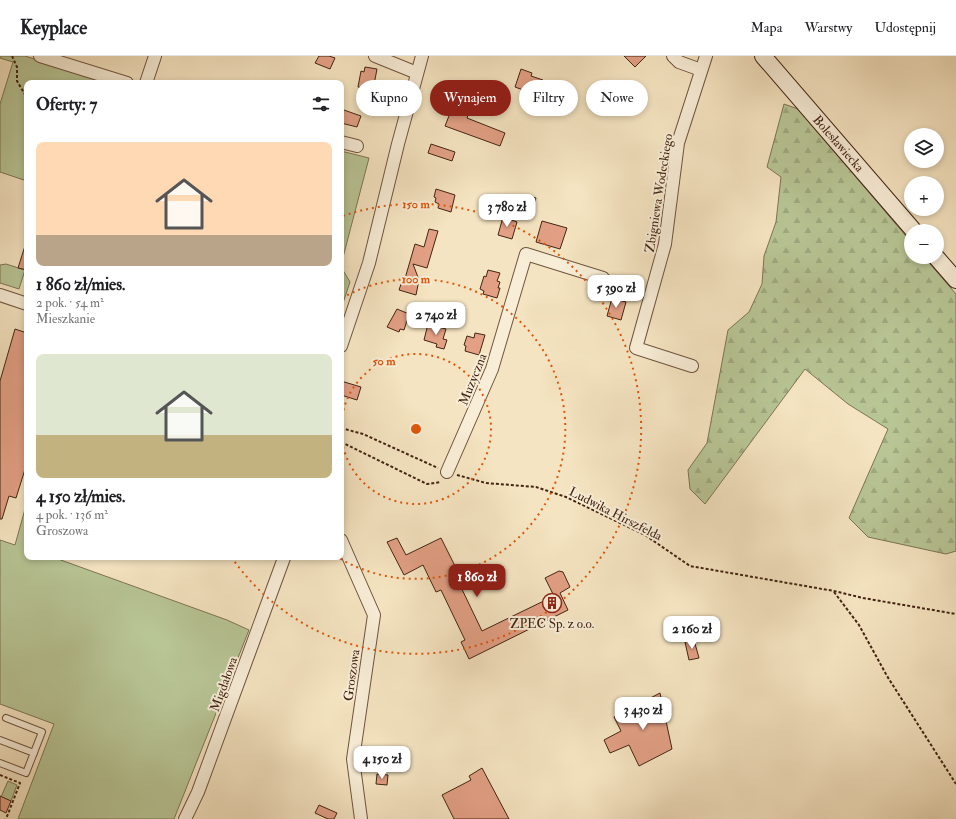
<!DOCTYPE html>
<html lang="pl">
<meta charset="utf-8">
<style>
body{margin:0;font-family:"IM FELL Double Pica",serif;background:#f6f6f6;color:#202124;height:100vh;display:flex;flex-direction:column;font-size:15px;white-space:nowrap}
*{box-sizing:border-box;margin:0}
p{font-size:13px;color:#757577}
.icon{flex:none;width:22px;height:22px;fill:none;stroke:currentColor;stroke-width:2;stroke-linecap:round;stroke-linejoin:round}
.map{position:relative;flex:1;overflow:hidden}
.panel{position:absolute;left:24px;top:24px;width:320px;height:480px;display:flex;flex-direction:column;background:#fff;border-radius:8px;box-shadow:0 2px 6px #0003}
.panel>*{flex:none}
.top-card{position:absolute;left:356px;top:24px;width:380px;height:36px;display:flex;gap:8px}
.controls{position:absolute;left:904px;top:72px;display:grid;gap:8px}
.controls a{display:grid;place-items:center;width:40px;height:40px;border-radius:50%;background:#fff;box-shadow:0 2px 6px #0003;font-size:20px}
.price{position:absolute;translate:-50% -34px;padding:0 9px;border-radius:8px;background:#fff;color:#222;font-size:13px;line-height:26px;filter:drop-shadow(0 1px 2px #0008)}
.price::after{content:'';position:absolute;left:50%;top:24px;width:12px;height:9px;margin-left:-6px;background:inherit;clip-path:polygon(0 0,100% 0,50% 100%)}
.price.selected{background:#8f2418;color:#fff}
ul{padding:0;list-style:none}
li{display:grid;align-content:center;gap:8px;height:212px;padding:0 12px}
li span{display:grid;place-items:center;height:124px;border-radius:8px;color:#555}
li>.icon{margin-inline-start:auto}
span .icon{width:72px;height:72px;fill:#fffc;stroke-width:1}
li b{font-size:17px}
h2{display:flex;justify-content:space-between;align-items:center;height:48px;padding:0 12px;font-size:17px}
.chip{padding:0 14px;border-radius:18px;background:#fff;box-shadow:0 2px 6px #0003;font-size:14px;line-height:36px}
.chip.selected{background:#8f2418;color:#fff}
header{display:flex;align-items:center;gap:24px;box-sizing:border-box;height:56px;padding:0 20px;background:#fff;border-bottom:1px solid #e0e0e0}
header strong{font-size:19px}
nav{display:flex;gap:22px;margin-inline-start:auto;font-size:14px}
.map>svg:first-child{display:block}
.green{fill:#b8c595;stroke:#7d7454}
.forest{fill:url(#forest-firs);stroke:#7d7454}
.building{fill:#e3a085;stroke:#422413}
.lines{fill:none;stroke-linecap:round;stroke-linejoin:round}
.lane-casing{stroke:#6f543e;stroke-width:8}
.street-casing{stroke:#6f543e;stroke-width:14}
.secondary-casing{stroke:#422413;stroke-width:18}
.path{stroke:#422413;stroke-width:2;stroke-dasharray:3 2;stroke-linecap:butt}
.lane{stroke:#f8edd7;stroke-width:6}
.street{stroke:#f8edd7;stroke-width:12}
.secondary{stroke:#f8edd7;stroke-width:16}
.ring{fill:none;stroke:#e0560c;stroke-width:2;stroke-dasharray:2 4}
.labels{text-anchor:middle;stroke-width:4;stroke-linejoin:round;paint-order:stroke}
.street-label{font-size:13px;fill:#422413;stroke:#f8edd7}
.poi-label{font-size:13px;fill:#422413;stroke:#f8edd7}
.centre{fill:#e0560c;stroke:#f8edd7;stroke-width:2}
.ring-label{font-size:12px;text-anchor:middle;font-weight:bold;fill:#e0560c;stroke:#f8edd7;stroke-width:4;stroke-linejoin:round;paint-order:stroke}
</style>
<header>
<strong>Keyplace</strong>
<nav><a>Mapa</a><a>Warstwy</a><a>Udostępnij</a></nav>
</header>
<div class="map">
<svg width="956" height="763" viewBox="0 0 956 763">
<defs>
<pattern id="forest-firs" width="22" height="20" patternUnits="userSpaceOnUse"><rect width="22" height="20" fill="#b8c595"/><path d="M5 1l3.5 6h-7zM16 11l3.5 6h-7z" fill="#9fa980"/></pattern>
</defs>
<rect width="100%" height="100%" fill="#f5e4c1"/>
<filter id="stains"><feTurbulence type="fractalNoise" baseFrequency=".005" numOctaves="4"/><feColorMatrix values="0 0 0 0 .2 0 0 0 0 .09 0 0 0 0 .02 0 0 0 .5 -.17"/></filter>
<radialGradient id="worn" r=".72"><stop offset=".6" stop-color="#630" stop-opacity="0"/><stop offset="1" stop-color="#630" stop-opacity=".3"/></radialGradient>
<!-- green -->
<g class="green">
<polygon points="0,0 25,0 108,27 27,27 27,125 0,116 0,48 13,6 0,2"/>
<polygon points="341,95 369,102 341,209"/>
<polygon points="6,208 25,214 19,233 0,227 0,209"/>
<polygon points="341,211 350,226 341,253"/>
<polygon points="27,446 27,501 58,501 58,503 227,564 249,574 174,763 18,763 54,668 0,648 0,484 15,489"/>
<polygon points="8,725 17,729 11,745 1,741"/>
</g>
<!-- forest -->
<polygon class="forest" points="784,48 798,53 911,186 911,201 924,201 956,238 956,495 946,498 868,481 849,462 888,373 848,348 805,313 705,448 690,433 688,414 707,387 728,274 749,256 762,228 764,200 776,166 781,121 767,111"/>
<!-- building -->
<g class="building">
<polygon points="319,0 329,0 335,2 330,13 315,7"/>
<polygon points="624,0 646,0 635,11"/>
<polygon points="365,11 377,13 373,34 358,31 361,15 364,16"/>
<polygon points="521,13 532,17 531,20 543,24 541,30 546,31 542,41 515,31"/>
<polygon points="460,32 475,38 467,62 505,77 500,90 445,70"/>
<polygon points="341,53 361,60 357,71 341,67"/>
<polygon points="431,88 455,96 452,105 428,97"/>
<polygon points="436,133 455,139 451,156 438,152 439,148 435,146 436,142 434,141"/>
<polygon points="526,139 536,142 532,155 522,152"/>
<polygon points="503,161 517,166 512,183 498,179"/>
<polygon points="542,165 567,172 560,193 536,186"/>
<polygon points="429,173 438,175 427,212 413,208 419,224 416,239 399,234 402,225 404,226 415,188 424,191"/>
<polygon points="25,190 27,190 27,214 18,212"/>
<polygon points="488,214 500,217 497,225 500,226 498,232 500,232 497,242 483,238 484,235 480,233 484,220 486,221"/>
<polygon points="612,242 626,246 621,264 607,260"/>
<polygon points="397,253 409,258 404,274 400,273 399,276 387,271"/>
<polygon points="428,268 446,273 443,283 447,284 444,293 436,291 437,288 424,284"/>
<polygon points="15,273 27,277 27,407 16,442 9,440 2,463 0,463 0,325"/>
<polygon points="475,277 485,279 479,299 465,295 466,290 464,289 467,280 474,282"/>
<polygon points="341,325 361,331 357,344 341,339"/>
<polygon points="397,482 406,499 441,482 462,524 458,525 482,575 554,540 545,522 559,515 563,516 570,531 560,537 568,554 469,603 461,586 465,584 441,534 436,536 423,509 404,519 387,486"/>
<polygon points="694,584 699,602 689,604 685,586"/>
<polygon points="660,637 672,693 639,710 629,689 610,697 604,684 621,675 614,661"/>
<polygon points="482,712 509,763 454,763 442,739 471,724 469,720"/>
<polygon points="377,718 388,719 387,729 376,728"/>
<polygon points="0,740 11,745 6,757 0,754"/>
<polygon points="319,749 337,757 334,763 328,763 315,757"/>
</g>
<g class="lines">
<defs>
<g id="lane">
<polyline points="0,684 34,697"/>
<polyline points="0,707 26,717 42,676 6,662"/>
</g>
<g id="street">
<polyline points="40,0 127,27"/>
<polyline points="375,0 417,17"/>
<polyline points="673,0 679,6 701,14"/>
<polyline points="146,27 155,0"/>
<polyline points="341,86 357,90"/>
<polyline points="0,239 27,248"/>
<polyline points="341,290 369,207 398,88 422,0"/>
<polyline points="692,310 636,292 665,188 678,87 706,0"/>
<polyline points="447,416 492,313 526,198 603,222"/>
<polyline points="341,484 374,559 353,703 361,763"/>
<polyline points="185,763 198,736 284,502"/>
</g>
<g id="secondary">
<polyline points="763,0 914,175"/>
<polyline points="936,201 956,224"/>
</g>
</defs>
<!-- lane casing -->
<use href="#lane" class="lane-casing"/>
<!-- street casing -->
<use href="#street" class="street-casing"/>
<!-- secondary casing -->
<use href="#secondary" class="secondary-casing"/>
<!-- path -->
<g class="path">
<polyline points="12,0 17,11 17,25 27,42"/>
<polyline points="341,372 363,378 438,412"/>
<polyline points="341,386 427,428 441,426"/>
<polyline points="457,419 486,427 536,431 566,441 645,479 690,510 834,535 863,542 956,558"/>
<polyline points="834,536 859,569 887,620 956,728"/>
<polyline points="0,719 20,727 6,763"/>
</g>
<!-- lane -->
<use href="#lane" class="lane"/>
<!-- street -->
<use href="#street" class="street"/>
<!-- secondary -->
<use href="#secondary" class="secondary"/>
</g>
<!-- distance rings -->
<g class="ring">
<path d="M341 372A75 75 0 1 1 341 374"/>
<path d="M342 242A150 150 0 1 1 339 502"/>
<path d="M343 160A225 225 0 1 1 232 502"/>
</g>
<!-- icons -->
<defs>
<symbol id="building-ring" viewBox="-11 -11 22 22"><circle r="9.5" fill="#f8edd7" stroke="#8f2418" stroke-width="1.5"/><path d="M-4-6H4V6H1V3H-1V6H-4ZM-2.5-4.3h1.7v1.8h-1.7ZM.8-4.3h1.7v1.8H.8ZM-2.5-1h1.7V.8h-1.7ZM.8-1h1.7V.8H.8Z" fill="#8f2418"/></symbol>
</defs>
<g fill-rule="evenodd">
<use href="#building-ring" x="541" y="536" width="22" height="22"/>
</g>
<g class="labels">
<!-- street labels -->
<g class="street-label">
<text transform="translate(839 87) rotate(49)" y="5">Bolesławiecka</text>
<text transform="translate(658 137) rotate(-81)" y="5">Zbigniewa Wodeckiego</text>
<text transform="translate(472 323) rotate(-68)" y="5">Muzyczna</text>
<text transform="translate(616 457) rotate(27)" y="5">Ludwika Hirszfelda</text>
<text transform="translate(351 619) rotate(-82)" y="5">Groszowa</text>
<text transform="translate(223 628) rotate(-70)" y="5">Migdałowa</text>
</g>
<!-- poi labels -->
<g class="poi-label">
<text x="552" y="572">ZPEC Sp. z o.o.</text>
</g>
</g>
<circle cx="416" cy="373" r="6" class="centre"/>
<g class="ring-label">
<text x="416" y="152">150 m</text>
<text x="416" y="227">100 m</text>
<text x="384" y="309">50 m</text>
</g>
<rect width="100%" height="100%" filter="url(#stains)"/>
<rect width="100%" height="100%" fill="url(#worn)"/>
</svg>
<div class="controls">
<a><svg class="icon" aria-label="layers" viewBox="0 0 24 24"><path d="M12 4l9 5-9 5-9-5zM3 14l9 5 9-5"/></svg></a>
<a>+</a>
<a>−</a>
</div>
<b class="price" style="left:507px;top:172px">3 780 zł</b>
<b class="price" style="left:616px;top:253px">5 390 zł</b>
<b class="price" style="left:436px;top:280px">2 740 zł</b>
<b class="price selected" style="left:477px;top:542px">1 860 zł</b>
<b class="price" style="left:692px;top:594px">2 160 zł</b>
<b class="price" style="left:643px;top:675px">3 430 zł</b>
<b class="price" style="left:382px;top:724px">4 150 zł</b>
<div class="top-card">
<a class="chip">Kupno</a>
<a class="chip selected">Wynajem</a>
<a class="chip">Filtry</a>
<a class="chip">Nowe</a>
</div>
<section class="panel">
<h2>Oferty: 7<svg class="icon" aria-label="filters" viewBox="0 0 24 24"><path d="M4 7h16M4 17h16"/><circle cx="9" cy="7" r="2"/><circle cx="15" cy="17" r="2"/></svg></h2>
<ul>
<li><span style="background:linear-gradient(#ffd9b3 75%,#b9a48a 0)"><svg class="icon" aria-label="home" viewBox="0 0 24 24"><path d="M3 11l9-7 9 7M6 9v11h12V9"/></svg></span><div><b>1 860 zł/mies.</b><p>2 pok. · 54 m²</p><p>Mieszkanie</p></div></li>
<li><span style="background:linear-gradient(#dfe7d0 65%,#c2b280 0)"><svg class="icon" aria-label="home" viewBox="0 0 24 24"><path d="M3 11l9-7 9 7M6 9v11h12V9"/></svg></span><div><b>4 150 zł/mies.</b><p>4 pok. · 136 m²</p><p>Groszowa</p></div></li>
</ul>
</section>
</div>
